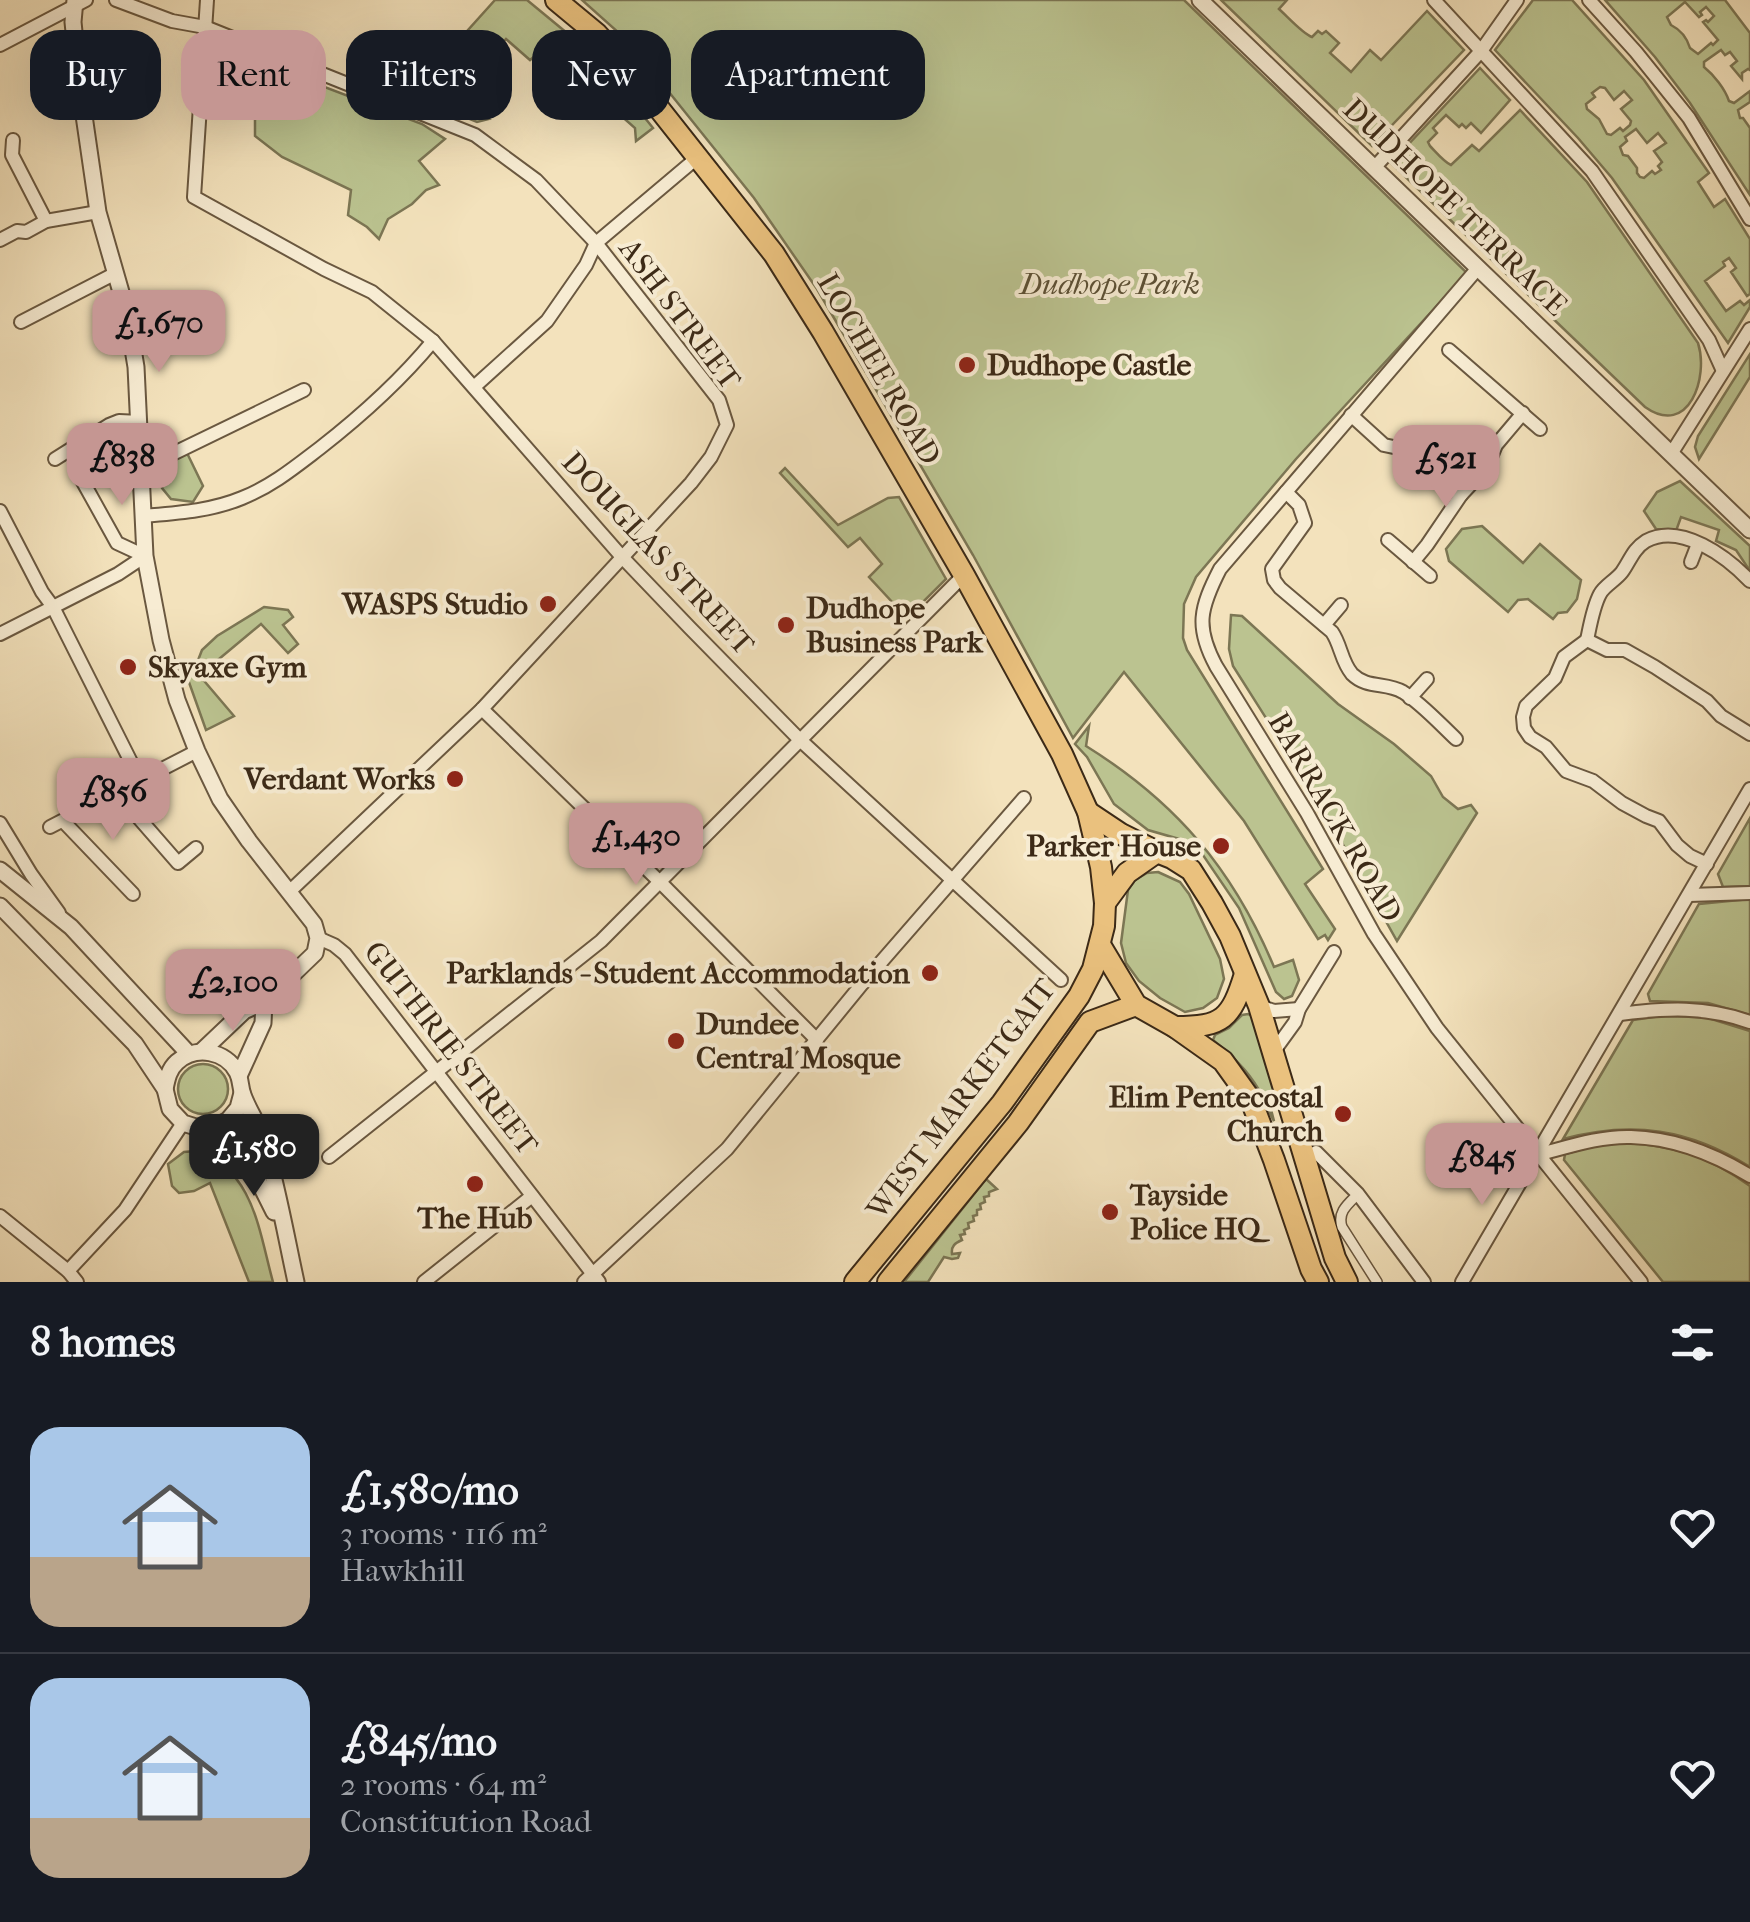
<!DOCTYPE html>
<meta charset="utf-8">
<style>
body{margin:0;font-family:"IM FELL French Canon",serif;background:#20242c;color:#f1f3f6;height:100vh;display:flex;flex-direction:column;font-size:38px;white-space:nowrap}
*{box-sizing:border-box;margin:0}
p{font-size:32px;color:#9ea1a6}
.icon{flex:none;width:55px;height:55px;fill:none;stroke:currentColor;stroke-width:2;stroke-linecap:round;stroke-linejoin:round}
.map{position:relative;height:1282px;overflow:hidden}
.panel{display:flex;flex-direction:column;background:#171b24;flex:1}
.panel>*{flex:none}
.banner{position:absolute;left:30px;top:30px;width:1000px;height:90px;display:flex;gap:20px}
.price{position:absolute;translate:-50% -85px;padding:0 22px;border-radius:20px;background:#c59692;color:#111;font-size:32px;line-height:65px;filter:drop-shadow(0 2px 5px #0008)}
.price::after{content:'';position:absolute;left:50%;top:60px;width:30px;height:22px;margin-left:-15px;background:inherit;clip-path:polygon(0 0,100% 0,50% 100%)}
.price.current{background:#222;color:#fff}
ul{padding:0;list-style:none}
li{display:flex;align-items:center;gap:30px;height:250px;padding:0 30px}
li+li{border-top:2px solid #363941}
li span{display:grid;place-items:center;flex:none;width:280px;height:200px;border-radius:30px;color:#555}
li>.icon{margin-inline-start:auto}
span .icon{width:120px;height:120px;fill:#fffc;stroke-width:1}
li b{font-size:42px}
h2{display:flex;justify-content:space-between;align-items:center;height:120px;padding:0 30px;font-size:42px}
.tag{padding:0 35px;border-radius:30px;background:#171b24;box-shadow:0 10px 40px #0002;font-size:35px;line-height:90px}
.tag.current{background:#c59692;color:#111}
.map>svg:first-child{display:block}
.green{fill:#bbc390;stroke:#7c7654;stroke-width:2.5;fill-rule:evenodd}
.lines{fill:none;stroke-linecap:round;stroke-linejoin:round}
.pedestrian-casing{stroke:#6a5840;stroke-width:12}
.minor-casing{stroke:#6a5840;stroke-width:16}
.tertiary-casing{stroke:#6a5840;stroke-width:19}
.primary-casing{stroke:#3c2a17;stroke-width:24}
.pedestrian{stroke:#f7ecd3;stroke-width:9}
.minor{stroke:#f7ecd3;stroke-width:12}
.tertiary{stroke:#f7ecd3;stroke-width:15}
.primary{stroke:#eac17e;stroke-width:20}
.poi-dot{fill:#8f2418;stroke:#f7ecd3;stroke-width:4}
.labels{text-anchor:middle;stroke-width:8;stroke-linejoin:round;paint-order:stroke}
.street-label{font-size:30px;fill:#3c2a17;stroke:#f7ecd3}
.park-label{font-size:30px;font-style:italic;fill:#5c5035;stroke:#f7ecd3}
.poi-label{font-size:30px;font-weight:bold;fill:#3c2a17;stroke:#f7ecd3;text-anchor:start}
</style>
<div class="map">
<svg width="1750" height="1282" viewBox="0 0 1750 1282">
<rect width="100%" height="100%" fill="#f3e2bc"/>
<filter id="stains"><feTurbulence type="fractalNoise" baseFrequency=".002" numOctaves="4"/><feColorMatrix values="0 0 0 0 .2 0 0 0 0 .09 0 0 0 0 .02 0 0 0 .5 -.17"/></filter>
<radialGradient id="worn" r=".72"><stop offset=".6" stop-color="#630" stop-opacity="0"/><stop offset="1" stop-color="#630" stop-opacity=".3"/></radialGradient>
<!-- green -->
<g class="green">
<polygon points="495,0 527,0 596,57 653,128 636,141 635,128 610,106 593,102 540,52 530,60 506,39 457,93 489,119 477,122 408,94 419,79 432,70"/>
<polygon points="582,0 1184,0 1467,273 1296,459 1196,577 1184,604 1183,638 1187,650 1323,869 1305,884 1335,929 1328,940 1325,935 1318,939 1244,821 1124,672 1073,738 973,555 817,289 754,198 628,41"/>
<path d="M1221,0H1287L1279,9C1287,16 1303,34 1312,37L1318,31L1322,34L1326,31L1339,43L1330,53L1351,72L1370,50L1381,60L1427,11L1464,50L1372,146Z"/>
<path d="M1533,0H1572L1644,80L1709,173L1698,182L1714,207L1725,199L1750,239V294L1747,296L1731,272L1736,268L1729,258L1723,262L1725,266L1705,281L1726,311L1740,301L1744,305L1750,300V307L1728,343L1612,178L1578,138L1495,50ZM1600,87L1605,88L1614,100L1624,91L1632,100L1621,109L1631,121L1630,125L1623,131L1620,128L1611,135L1607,134L1599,119L1587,109L1586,104L1595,97L1592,93ZM1636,129L1647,143L1658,133L1666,143L1654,151L1662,162L1658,166L1661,170L1655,174L1652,171L1644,178L1640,177L1637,173V168L1628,156L1623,155L1620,147L1627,141L1625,137Z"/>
<path d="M1605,0H1725L1750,33V70L1748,69L1742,73V79L1731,66L1737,61L1730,52L1725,55L1721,50L1704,62V67C1714,75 1725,89 1729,101L1734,103L1750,91V102L1738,110L1740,118H1743L1750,128V195L1690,103L1655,57ZM1685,2L1699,17L1702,15L1700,12L1706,7L1714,16L1708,22L1706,20L1703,22L1718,40L1713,45L1711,43L1698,54L1690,48C1687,38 1681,30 1671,25L1667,17Z"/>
<polygon points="224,60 259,62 422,124 445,139 419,161 439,185 426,190 412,204 388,219 379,239 367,227 348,215 351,190 282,157 255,136 255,110 241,101 221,94 219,70"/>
<path d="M1480,68L1510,100L1481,133L1471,123L1466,128L1462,124L1459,127L1446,115L1433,128L1437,133L1428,142L1430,146C1436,152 1444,162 1451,165L1472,145L1479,151L1520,110L1587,182L1698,343C1709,377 1689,438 1645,407L1391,163Z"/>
<polygon points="1750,354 1750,377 1699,459 1695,447 1698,436"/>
<polygon points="187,453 203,486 193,502 171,499 162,488 162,465"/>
<polygon points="785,468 838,525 888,498 899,497 946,579 907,618 869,577 882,564 860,538 848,547 780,473"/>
<polygon points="1680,481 1750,546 1750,571 1736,550 1716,541 1719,530 1681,517 1676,531 1656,529 1644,511 1657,492"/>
<polygon points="1482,526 1523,563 1540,544 1581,580 1577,599 1567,612 1558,613 1553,619 1528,599 1518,600 1508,612 1449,561 1446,549 1462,529"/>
<polygon points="264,607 288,610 293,617 283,625 298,644 288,653 261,624 213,664 210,661 200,670 200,676 234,716 206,730 185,671 195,668 202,650 217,636"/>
<polygon points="1231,615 1242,616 1338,704 1394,744 1431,776 1443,797 1458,809 1471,805 1477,813 1397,941 1318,800 1233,666 1229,649"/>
<path d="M1089,726L1086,746C1176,802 1233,869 1274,967L1293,960L1299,980L1292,996L1284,999L1276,992L1239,908L1203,855L1186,841L1148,830L1114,804L1087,757L1075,744Z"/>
<polygon points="1750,818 1750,886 1723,887 1718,874"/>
<polygon points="1158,872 1180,882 1189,894 1220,959 1224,979 1217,998 1203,1008 1185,1012 1160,998 1139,981 1126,963 1121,943 1128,890 1135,880 1147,873"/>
<polygon points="1750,899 1750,1015 1708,1003 1650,1001 1648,994 1699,904"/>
<path d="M1248,1014L1252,1016L1276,1095L1268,1098L1274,1121C1268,1111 1265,1100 1259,1090C1247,1069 1231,1055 1213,1040L1215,1035L1229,1028L1242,1015Z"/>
<path d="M1661,1016L1705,1017L1750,1031V1167C1690,1129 1632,1120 1563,1139L1633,1020Z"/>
<circle cx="203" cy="1089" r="25"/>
<path d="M1620,1143C1672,1144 1708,1156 1750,1186V1282H1663L1564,1160L1565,1154L1594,1146Z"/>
<path d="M196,1151C254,1169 259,1232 273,1282H249L210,1183L194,1191L179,1193L172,1186L168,1164L184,1152Z"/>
<path d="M986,1179L997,1189L989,1192V1196L984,1197L985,1202L980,1204L981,1209L977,1210V1215L973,1216L974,1221L968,1223L969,1228L964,1230L965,1234L960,1235L962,1240C955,1243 951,1246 952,1254L960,1253L958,1258L952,1259L944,1257L928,1282H904Z"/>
</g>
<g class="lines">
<defs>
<path id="pedestrian" d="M1358,1194C1348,1204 1337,1212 1342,1227L1377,1282"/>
<g id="minor">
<polyline points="116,0 172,21 205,27 475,135 536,180 596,243 719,400 727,425 711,457 691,483 482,709 289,892"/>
<polyline points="207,0 194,197 324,269 372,292 433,341 622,557 690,628 799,739 1061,980"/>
<polyline points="1434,0 1592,171 1709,340 1723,371"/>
<polyline points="1589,0 1636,52 1689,118 1750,219"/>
<polyline points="0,45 86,0"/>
<polyline points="13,140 12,155 46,221"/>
<polyline points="1374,168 1481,51 1517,0"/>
<polyline points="0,240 17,231 26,232 46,221 98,212"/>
<path d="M1478,268L1220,569C1200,608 1195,627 1216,666L1307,813L1374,934L1437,1028L1641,1282"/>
<polyline points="21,322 116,273"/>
<polyline points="1449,350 1540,429"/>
<polyline points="474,387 547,321 586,265 596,243 698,157"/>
<polyline points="1351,415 1384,445 1403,449 1411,453 1461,495 1487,467 1496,445 1523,413"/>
<polyline points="1671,454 1750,329"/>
<polyline points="55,459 109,425 119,421 140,422"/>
<polyline points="142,461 162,459 304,390"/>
<polyline points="82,480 117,543 145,556"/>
<path d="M1286,492L1299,505L1305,523L1272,569L1274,580L1280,588L1332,632C1341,645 1341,661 1352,674C1367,689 1386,682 1403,692C1422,704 1439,723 1456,739"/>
<polyline points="0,511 42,592 53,607 133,766"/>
<path d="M143,516C177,513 211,511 242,498C272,486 295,467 320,448C361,416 400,381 433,341"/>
<polyline points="1388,540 1430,576"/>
<polyline points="1413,562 1427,545 1461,495"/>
<polyline points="1691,562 1698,544"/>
<polyline points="1324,625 1341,605"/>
<polyline points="0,634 118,574 145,556"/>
<polyline points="1587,640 1564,657 1555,678 1526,706 1523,717 1524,728 1530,737 1546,747 1566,771 1593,781 1622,803 1646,816 1659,821 1677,845 1690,856 1707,864"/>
<path d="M1587,640C1590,626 1593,607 1600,594C1604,586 1616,580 1622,572C1630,561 1633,549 1646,541C1681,522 1727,557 1750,581"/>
<polyline points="1587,640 1607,650 1625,650 1655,667 1707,701 1721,716 1750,734"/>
<polyline points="1410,698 1427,679"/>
<polyline points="482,709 660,882 817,1040"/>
<polyline points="117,793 178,863 196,848"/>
<polyline points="63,821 133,894"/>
<polyline points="0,823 31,874 59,913"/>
<polyline points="50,827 197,751"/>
<polyline points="1689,895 1750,893"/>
<polyline points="318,938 334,945 345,954 599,1282"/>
<polyline points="1259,1006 1274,1011 1299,1009"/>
<path d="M1620,1014C1667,1008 1705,1006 1750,1022"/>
<polyline points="1274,1051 1295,1022 1299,1009 1334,952"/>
<polyline points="1316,1152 1358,1194 1424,1282"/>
<path d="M1537,1155C1568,1147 1599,1136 1631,1137C1674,1138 1714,1154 1750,1176"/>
<polyline points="329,1157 601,941 964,575"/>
<polyline points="0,1216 68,1271 77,1282"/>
<polyline points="68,1271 125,1210 183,1123"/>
<polyline points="424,1282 532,1196"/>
<polyline points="584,1282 727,1149 862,984 1024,798"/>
<polyline points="1462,1282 1750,789"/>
</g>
<g id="tertiary">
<polyline points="75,0 73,22 79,81 98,212 127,313 136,367 145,556 161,640 177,700 197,751 220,799 249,841 314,924 318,938 315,953 264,1002 244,1011 202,1051"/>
<polyline points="1200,0 1750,530"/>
<polyline points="0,870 71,927 189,1054"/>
<polyline points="0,906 135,1044 165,1089 170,1109 183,1123 199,1128 215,1127 228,1120 238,1108 242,1093"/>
<polyline points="239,1076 263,1023 264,1002"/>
<path d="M165,1089C167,1079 169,1069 177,1062C196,1045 226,1051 237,1072C241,1079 240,1087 243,1095C249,1112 261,1127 265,1145C278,1190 286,1236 296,1282"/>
<polyline points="215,1127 252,1168 274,1212"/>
</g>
<g id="primary">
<polyline points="556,0 597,34 619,58 774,254 823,332 964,575 1062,754 1088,812 1101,867 1105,903 1104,926 1093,969 1079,996 1002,1103 855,1282"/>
<polyline points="1088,812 1121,834 1157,852 1172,858 1191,870 1212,903 1230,936 1259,1006 1335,1258 1347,1282"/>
<polyline points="1105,903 1127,873 1157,852"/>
<polyline points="1100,945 1136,1005 1175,1027 1223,1061 1251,1100 1274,1160 1311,1269 1318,1282"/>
<path d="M1175,1027C1223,1027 1231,1019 1245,974"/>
<polyline points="888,1282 1018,1123 1090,1022 1136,1005"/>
</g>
</defs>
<!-- pedestrian casing -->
<use href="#pedestrian" class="pedestrian-casing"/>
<!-- minor casing -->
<use href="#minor" class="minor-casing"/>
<!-- tertiary casing -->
<use href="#tertiary" class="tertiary-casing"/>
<!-- primary casing -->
<use href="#primary" class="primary-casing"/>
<!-- pedestrian -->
<use href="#pedestrian" class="pedestrian"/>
<!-- minor -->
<use href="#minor" class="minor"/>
<!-- tertiary -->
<use href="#tertiary" class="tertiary"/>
<!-- primary -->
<use href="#primary" class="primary"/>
</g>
<!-- markers -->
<g class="poi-dot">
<circle cx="967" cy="365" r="10"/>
<circle cx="548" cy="604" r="10"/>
<circle cx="786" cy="625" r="10"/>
<circle cx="128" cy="667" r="10"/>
<circle cx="455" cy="779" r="10"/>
<circle cx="1221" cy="846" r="10"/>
<circle cx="930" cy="973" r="10"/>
<circle cx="676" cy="1041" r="10"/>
<circle cx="1343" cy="1114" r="10"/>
<circle cx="475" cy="1184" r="10"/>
<circle cx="1110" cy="1212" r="10"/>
</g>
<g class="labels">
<!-- street labels -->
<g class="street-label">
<text transform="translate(1455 207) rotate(44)" y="10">DUDHOPE TERRACE</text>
<text transform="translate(680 314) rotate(53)" y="10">ASH STREET</text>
<text transform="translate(879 369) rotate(60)" y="10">LOCHEE ROAD</text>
<text transform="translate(658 553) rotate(47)" y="10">DOUGLAS STREET</text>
<text transform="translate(1335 817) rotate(60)" y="10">BARRACK ROAD</text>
<text transform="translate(451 1048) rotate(52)" y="10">GUTHRIE STREET</text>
<text transform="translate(961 1099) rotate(-53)" y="10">WEST MARKETGAIT</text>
</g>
<!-- park labels -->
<g class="park-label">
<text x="1110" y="294">Dudhope Park</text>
</g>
<!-- poi labels -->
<g class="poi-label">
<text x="987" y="375">Dudhope Castle</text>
<text x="528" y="614" text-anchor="end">WASPS Studio</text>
<text x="806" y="618">Dudhope<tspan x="806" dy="34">Business Park</tspan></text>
<text x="148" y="677">Skyaxe Gym</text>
<text x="435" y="789" text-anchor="end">Verdant Works</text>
<text x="1201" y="856" text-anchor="end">Parker House</text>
<text x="910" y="983" text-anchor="end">Parklands - Student Accommodation</text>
<text x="696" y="1034">Dundee<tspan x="696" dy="34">Central Mosque</tspan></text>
<text x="1323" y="1107" text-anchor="end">Elim Pentecostal<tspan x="1323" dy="34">Church</tspan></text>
<text x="1130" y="1205">Tayside<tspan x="1130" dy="34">Police HQ</tspan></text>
<text x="475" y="1228" text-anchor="middle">The Hub</text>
</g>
</g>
<rect width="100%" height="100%" filter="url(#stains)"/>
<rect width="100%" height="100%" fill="url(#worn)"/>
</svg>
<b class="price" style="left:159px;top:375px">£1,670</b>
<b class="price" style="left:122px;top:508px">£838</b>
<b class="price" style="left:1446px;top:510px">£521</b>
<b class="price" style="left:113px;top:843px">£856</b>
<b class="price" style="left:636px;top:888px">£1,430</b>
<b class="price" style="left:233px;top:1034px">£2,100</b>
<b class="price current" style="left:254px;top:1199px">£1,580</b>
<b class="price" style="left:1482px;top:1208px">£845</b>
<div class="banner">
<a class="tag">Buy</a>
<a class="tag current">Rent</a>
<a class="tag">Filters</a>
<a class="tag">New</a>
<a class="tag">Apartment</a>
</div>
</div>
<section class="panel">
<h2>8 homes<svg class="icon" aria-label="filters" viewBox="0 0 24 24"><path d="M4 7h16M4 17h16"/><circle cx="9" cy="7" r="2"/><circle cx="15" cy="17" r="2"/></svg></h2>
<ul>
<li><span style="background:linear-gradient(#a9c7e8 65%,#b9a48a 0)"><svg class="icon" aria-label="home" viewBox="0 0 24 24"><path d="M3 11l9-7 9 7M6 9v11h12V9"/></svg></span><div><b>£1,580/mo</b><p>3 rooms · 116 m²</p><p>Hawkhill</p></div><svg class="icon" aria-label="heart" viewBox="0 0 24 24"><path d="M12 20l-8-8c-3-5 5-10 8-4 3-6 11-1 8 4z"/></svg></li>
<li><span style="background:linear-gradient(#a9c7e8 70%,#b9a48a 0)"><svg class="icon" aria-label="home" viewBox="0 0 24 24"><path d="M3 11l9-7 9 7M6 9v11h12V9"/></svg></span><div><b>£845/mo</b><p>2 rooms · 64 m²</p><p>Constitution Road</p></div><svg class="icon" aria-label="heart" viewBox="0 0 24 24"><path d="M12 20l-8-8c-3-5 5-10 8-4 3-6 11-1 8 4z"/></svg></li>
</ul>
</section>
